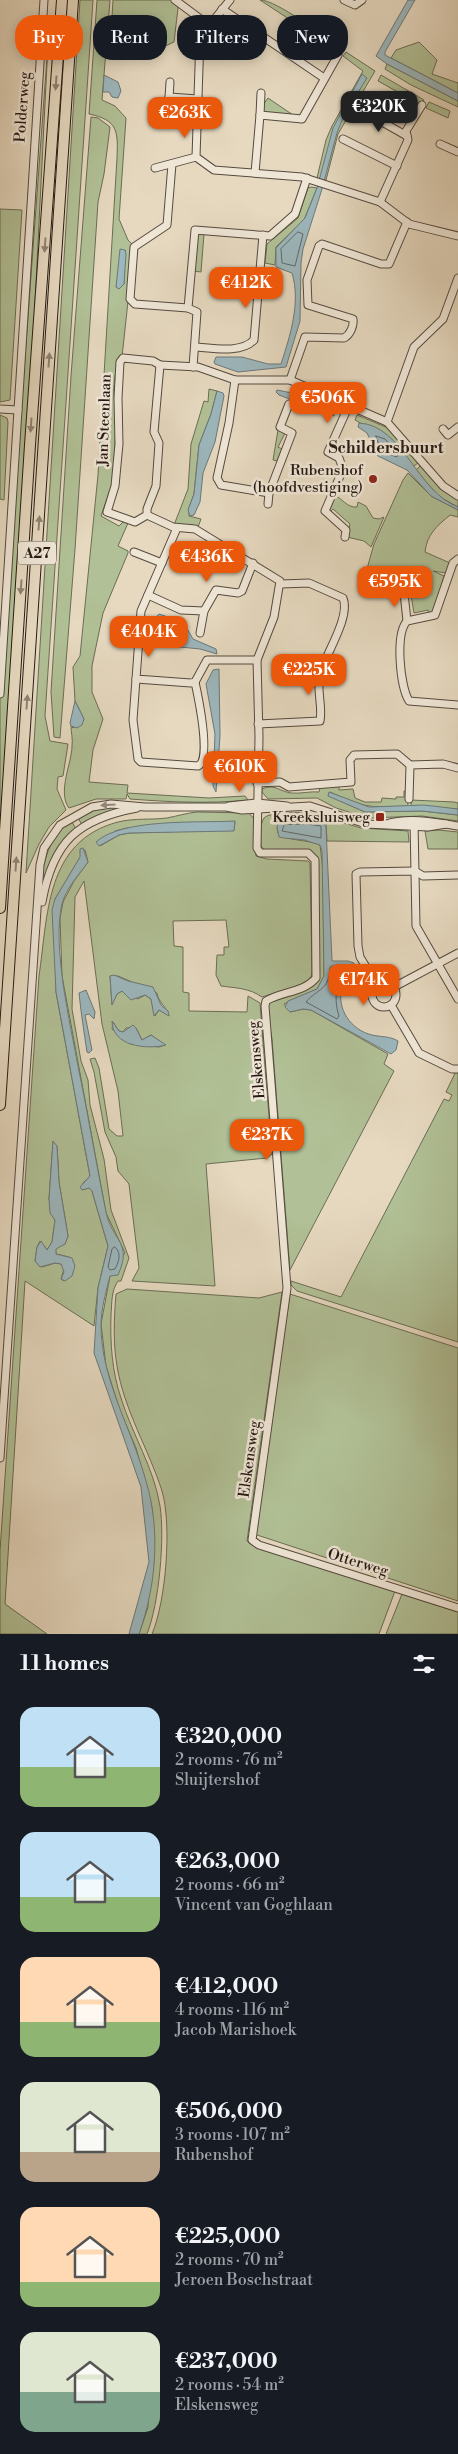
<!DOCTYPE html>
<meta charset="utf-8">
<style>
body{margin:0;font-family:"Libre Bodoni",serif;background:#242831;color:#f1f3f6;height:100vh;display:flex;flex-direction:column;font-size:19px;white-space:nowrap}
*{box-sizing:border-box;margin:0}
p{font-size:16px;color:#9ea1a6}
.icon{flex:none;width:28px;height:28px;fill:none;stroke:currentColor;stroke-width:2;stroke-linecap:round;stroke-linejoin:round}
.map{position:relative;height:1634px;overflow:hidden}
.drawer{display:flex;flex-direction:column;background:#171b24;flex:1}
.drawer>*{flex:none}
.guide{position:absolute;left:15px;top:15px;width:429px;height:45px;display:flex;gap:10px}
.price{position:absolute;translate:-50% -42px;padding:0 11px;border-radius:10px;background:#ea580c;color:#fff;font-size:16px;line-height:32px;filter:drop-shadow(0 1px 2px #0008)}
.price::after{content:'';position:absolute;left:50%;top:30px;width:15px;height:11px;margin-left:-8px;background:inherit;clip-path:polygon(0 0,100% 0,50% 100%)}
.price.on{background:#222;color:#fff}
ul{padding:0;list-style:none}
li{display:flex;align-items:center;gap:15px;height:125px;padding:0 20px}
li span{display:grid;place-items:center;flex:none;width:140px;height:100px;border-radius:15px;color:#555}
li>.icon{margin-inline-start:auto}
span .icon{width:60px;height:60px;fill:#fffc;stroke-width:1}
li b{font-size:21px}
h2{display:flex;justify-content:space-between;align-items:center;height:60px;padding:0 20px;font-size:21px}
.chip{padding:0 18px;border-radius:20px;background:#171b24;box-shadow:0 2px 12px #0003;font-size:18px;line-height:45px}
.chip.on{background:#ea580c;color:#fff}
.map>svg:first-child{display:block}
.green{fill:#b1c096;stroke:#6b6d55;fill-rule:evenodd}
.water{fill:#9cb7bd;stroke:#6c7879}
.lines{fill:none;stroke-linecap:round;stroke-linejoin:round}
.shore{stroke:#606868;stroke-width:1}
.minor-casing{stroke:#554a3f;stroke-width:9}
.highway-casing{stroke:#251a14;stroke-width:12}
.minor{stroke:#efe6d6;stroke-width:7}
.highway{stroke:#e6d9c0;stroke-width:10}
.oneway{fill:#8f8373}
.oneway2{fill:#948a7f}
.poi-dot{fill:#8f2418;stroke:#efe6d6;stroke-width:2}
.labels{text-anchor:middle;stroke-width:5;stroke-linejoin:round;paint-order:stroke}
.shield{fill:#efe6d6;stroke:#62574e;stroke-width:1}
.shield-label{font-size:14px;font-weight:bold;fill:#251a14}
.street-label{font-size:15px;fill:#251a14;stroke:#efe6d6}
.poi-label{font-size:15px;fill:#251a14;stroke:#efe6d6;text-anchor:end}
.neighbourhood-label{font-size:16px;font-weight:bold;fill:#251a14;stroke:#efe6d6}
</style>
<div class="map">
<svg width="458" height="1634" viewBox="0 0 458 1634">
<rect width="100%" height="100%" fill="#e6d9c0"/>
<filter id="stains"><feTurbulence type="fractalNoise" baseFrequency=".004" numOctaves="4"/><feColorMatrix values="0 0 0 0 .2 0 0 0 0 .09 0 0 0 0 .02 0 0 0 .5 -.17"/></filter>
<radialGradient id="worn" r=".72"><stop offset=".6" stop-color="#630" stop-opacity="0"/><stop offset="1" stop-color="#630" stop-opacity=".3"/></radialGradient>
<!-- green -->
<g class="green">
<polygon points="80,0 93,0 45,716 50,741 68,744 63,776 58,777 57,789 66,810 49,827 39,844 26,873"/>
<path d="M97,0H110L102,100L115,106L126,118L119,219L128,240L134,246L122,357L118,359C116,372 110,396 117,407L113,481L101,516L119,526L123,522L128,523L118,546L128,551V553L103,613L92,666V692L103,719L93,750L89,782L128,785L127,793L209,798L245,796L248,800C209,804 169,802 130,799L127,794L126,799H96L69,808C57,792 72,763 72,746C73,739 71,732 71,726L73,728L84,719L75,701L73,667L80,656L98,475L117,158C118,131 118,120 89,114ZM125,250L124,284L118,288L116,287Z"/>
<polygon points="113,0 179,0 174,42 161,48 119,56 112,17"/>
<path d="M260,0C277,0 324,37 341,48L339,52Z"/>
<polygon points="419,42 437,60 432,74 458,83 458,93 391,58 396,50"/>
<polygon points="48,44 34,323 0,833 0,699"/>
<polygon points="346,52 375,71 338,134 326,180 317,178 326,140 332,126 363,71 343,56"/>
<polygon points="387,64 458,101 458,107 411,85 385,69"/>
<polygon points="381,75 424,100 421,105 378,81"/>
<polygon points="268,98 293,115 262,113 263,105"/>
<polygon points="429,102 450,111 448,118 426,108"/>
<polygon points="91,117 98,118 110,127 104,174 98,202 75,549 60,738 54,737 51,692 71,376"/>
<polygon points="311,187 317,188 304,220 276,247 275,265 265,263 267,244 298,218 308,188"/>
<polygon points="0,209 22,210 10,400 0,402"/>
<polygon points="196,233 204,234 201,272 193,271"/>
<polygon points="209,389 217,391 211,414 199,445 194,494 189,508 189,516 201,519 198,527 174,525 188,489 191,444 204,401 208,402"/>
<polygon points="0,415 7,418 8,422 4,500 0,499"/>
<polygon points="357,415 388,428 419,462 413,467 395,443 355,420"/>
<polygon points="278,430 285,433 278,447 282,449 277,461 273,460"/>
<polygon points="421,465 444,491 458,500 458,507 438,496 416,470"/>
<path d="M408,473L431,496L458,510V517L450,515C437,526 427,534 425,552L450,563L446,573L433,571L444,576L434,611L429,615L428,610L414,613L410,589L401,587L402,583L391,580L389,588L363,583L374,544L403,480Z"/>
<path d="M334,495C342,498 347,508 357,507L358,502L366,506L373,518L379,519L384,517L371,547L364,541L347,537L350,524L333,509L330,512L328,508Z"/>
<path d="M339,785V790L353,789L355,798L365,802H381L382,798L396,799V797H404V791H407L408,806C370,808 365,808 330,792L328,795L365,812L422,811L458,815V821L422,816L368,818L336,808L317,798L268,799L262,792V789C274,783 281,792 291,793C301,794 310,791 319,792L320,788L325,786Z"/>
<polygon points="411,800 454,802 458,803 458,809 411,806"/>
<polygon points="109,807 125,807 82,825 77,816 87,811"/>
<path d="M197,812L249,813L254,819L256,856L267,859L308,861L310,863L312,971L311,979L304,984L262,997C249,988 236,988 221,986L216,975L217,955H224V947H229L226,920L173,921L174,946L183,947V992L189,993V1011L247,1012L248,996L260,1003L272,1154L267,1158L206,1164L215,1286L132,1281L139,1268L129,1184L118,1171L116,1157L105,1132L94,1072L90,1059L95,1058L99,1068L109,1129L117,1136H123L118,1091L102,1024L84,881L75,897L72,1009L81,1061L88,1080L90,1105L104,1159L111,1210L129,1258L121,1281H118C111,1291 112,1303 111,1315C110,1342 112,1372 121,1398C132,1434 154,1468 160,1506C165,1538 159,1604 147,1634H139L148,1607L152,1508L136,1448L120,1411L106,1366L101,1324L110,1276L125,1253L106,1213L62,976L60,918L63,902L74,881L88,862L85,850L80,851L81,856L55,899L56,992L90,1176L83,1183L82,1190L89,1188L92,1191L108,1246L98,1288L94,1326L25,1281L5,1604L47,1634H0V1551L39,976C48,916 45,841 118,822C134,818 151,820 167,818C177,816 187,813 197,812ZM235,822L234,830L129,833L119,835L100,846L115,831L127,828ZM110,976H118L157,993C158,1002 167,1007 168,1015L159,1010L155,1016L151,999L145,995L138,999L122,991L117,994L112,1004ZM113,1022L119,1031L123,1032L126,1028H136L142,1040L151,1035L165,1045L159,1047L130,1044L112,1029ZM53,1142L57,1146L59,1182L68,1236L65,1244L55,1248L56,1254L69,1257L64,1281L61,1279L64,1269L61,1264L55,1263L42,1267L35,1261L37,1247L40,1241L47,1250L52,1242L55,1221L49,1199Z"/>
<path d="M307,812L361,828L408,831L409,842L327,841L326,823C309,817 292,817 277,827L278,833C289,842 307,839 320,845L323,870L324,976L317,989L284,1004L290,1012L303,1009L311,1010L388,1054L384,1064L394,1071L290,1270L272,1039L266,1004C282,997 314,993 319,976L316,857L265,851L261,846C261,838 259,825 264,818C269,812 298,813 307,812Z"/>
<path d="M71,820L76,829L41,887C43,859 49,839 71,820Z"/>
<polygon points="439,830 458,832 458,849 428,849 425,831"/>
<polygon points="458,1067 458,1342 297,1291 291,1285 291,1281 341,1297 444,1099 449,1101 452,1095 446,1092"/>
<path d="M127,1289L259,1298L282,1292L247,1541L251,1544L395,1591L379,1634H152C166,1601 172,1525 162,1491C149,1450 124,1410 117,1366C113,1343 114,1318 116,1294Z"/>
<polygon points="290,1294 458,1348 458,1601 254,1534"/>
<polygon points="402,1594 458,1612 458,1634 386,1634"/>
</g>
<!-- water -->
<g class="water">
<polygon points="408,0 415,0 385,52 385,55 458,93 458,101 387,64 376,56"/>
<path d="M362,74L367,78L344,115L337,133L322,189L303,249L301,263L300,321L286,367L238,372L215,364L214,362L216,357H242L268,364H281C290,336 301,303 292,273L276,267V248L305,218L317,188L333,128Z"/>
<polygon points="104,75 118,82 121,91 118,98 112,97 109,92 103,92"/>
<polygon points="120,249 125,250 126,254 124,284 119,289 116,287"/>
<polygon points="277,390 297,394 333,409 334,416 279,395 276,392"/>
<polygon points="217,391 223,393 224,396 215,442 203,473 200,502 194,515 190,516 188,510 194,494 199,445 211,414"/>
<path d="M359,423C403,425 417,492 458,507V510L431,496L407,470L378,456L367,433L358,427Z"/>
<polygon points="159,614 183,622 193,639 216,649 217,654 200,649 160,645 151,637 152,621"/>
<polygon points="219,669 220,736 216,792 213,786 215,734 206,684 213,670"/>
<polygon points="75,701 84,719 82,725 77,728 71,726 70,723"/>
<polygon points="329,792 369,807 424,805 458,809 458,815 422,811 365,812 328,796"/>
<path d="M307,819L322,821L326,827L332,961H348L354,963C352,971 344,978 342,987C336,1009 351,1030 372,1035C380,1037 390,1036 398,1041L396,1050L391,1054L311,1010L303,1009L290,1012L285,1007L288,1001L317,989L324,976L322,851L320,845L304,840L284,838L279,837L277,827L279,821Z"/>
<path d="M235,821L234,831L129,833L119,835L99,846L96,842C122,818 199,823 235,821Z"/>
<path d="M83,848L88,862C79,875 66,888 62,904C52,947 70,1022 78,1066C88,1114 96,1163 106,1212C112,1241 133,1242 118,1275L110,1276C106,1292 101,1309 101,1325C101,1380 132,1429 146,1481C161,1531 156,1586 139,1634H129L149,1562L141,1487L94,1353L98,1288L108,1246L92,1191L89,1188L82,1190L80,1187L90,1176L56,992L52,910L55,899L80,857V849Z"/>
<polygon points="114,975 128,981 153,987 161,1005 168,1011 169,1016 159,1010 154,1016 151,999 145,995 131,1000 122,991 117,994 112,1005 110,976"/>
<path d="M86,990L95,1012L94,1019L89,1014L85,1015L92,1050L89,1053L87,1052C84,1032 81,1013 79,993Z"/>
<path d="M112,1021L119,1031L123,1032L133,1025L136,1028L142,1040L151,1035L166,1045C146,1050 112,1046 112,1021Z"/>
<polygon points="53,1141 57,1146 59,1182 68,1236 65,1244 56,1249 56,1254 72,1258 75,1266 72,1276 65,1281 61,1279 64,1272 61,1264 55,1263 40,1267 35,1261 37,1247 41,1241 47,1250 52,1242 55,1220 50,1213 49,1199"/>
</g>
<g class="lines">
<!-- shore -->
<g class="shore">
<polygon points="298,232 303,234 295,266 282,263 281,249"/>
<polygon points="376,436 385,439 398,454 397,457 382,452"/>
<polygon points="162,619 180,626 186,642 163,641 157,637 157,623"/>
<polygon points="307,824 321,826 321,838 282,831 284,825"/>
<path d="M332,966H343L345,968C337,986 333,997 339,1016L337,1019L306,1002C318,988 329,991 330,968Z"/>
<path d="M115,1247C122,1254 119,1261 115,1269L110,1270L108,1267L112,1249Z"/>
</g>
<defs>
<g id="minor">
<polyline points="175,0 210,26"/>
<polyline points="230,0 200,37 196,157 214,170 302,177 380,202 409,224 458,236"/>
<polyline points="344,0 355,5 362,0"/>
<polyline points="222,9 324,78"/>
<polyline points="169,97 198,99"/>
<polyline points="361,110 407,136"/>
<polyline points="168,113 170,82"/>
<polyline points="260,115 261,93"/>
<polyline points="343,139 397,166"/>
<polyline points="440,144 458,152"/>
<polyline points="172,164 167,225 134,247 130,299 135,304 188,308"/>
<polyline points="155,168 196,157"/>
<polyline points="255,173 260,115 302,119 338,55"/>
<polyline points="380,202 408,140 406,131 422,105"/>
<path d="M195,347C212,348 241,354 254,340L263,235"/>
<polyline points="160,365 198,367 235,380 290,380 387,422 443,486 458,496"/>
<polyline points="193,367 197,312 188,308 195,230 270,236 295,214 307,178"/>
<polyline points="235,380 229,423 217,478 221,485 269,493 292,433 280,427 289,404"/>
<path d="M290,380L305,337L344,338C350,335 354,326 353,319L308,305L307,280L319,246L322,244L381,264H389L407,222"/>
<polyline points="0,409 18,410"/>
<polyline points="387,422 414,347 443,319 458,278"/>
<polyline points="443,429 448,435 458,427"/>
<polyline points="268,504 269,493"/>
<path d="M147,515V509L156,486L159,443L154,432L160,365L153,361L123,358L120,362L118,398L119,444L115,486L107,512L135,522L147,515L173,527L195,529L280,581L274,617L257,660L259,737L257,848L260,853H308L315,860L316,978C303,993 282,991 266,1001L265,1006L287,1288L252,1540L259,1545L458,1608"/>
<polyline points="177,528 141,611 136,679 191,683 195,682 207,660 257,660"/>
<polyline points="345,537 346,530 325,511 343,469 339,458 328,452 349,405"/>
<polyline points="134,552 162,563"/>
<path d="M458,559L453,563L435,615L407,621C395,634 400,686 409,701L458,705"/>
<polyline points="390,587 401,590 404,593 407,621"/>
<polyline points="148,595 181,610 204,611"/>
<polyline points="200,633 204,611 216,590 238,593 242,591 253,563"/>
<path d="M136,679L133,720L138,759L141,762L198,766C212,760 198,696 195,682"/>
<polyline points="0,694 44,0"/>
<path d="M258,724L320,721C323,706 316,689 320,674C325,655 351,617 343,598L309,583L281,584"/>
<polyline points="410,765 443,764 458,768"/>
<polyline points="257,783 280,782 289,787 351,782 350,760 354,755 397,754 410,765 409,799"/>
<polyline points="229,806 257,803 287,806"/>
<polyline points="414,821 416,926 458,999"/>
<path d="M386,824C409,817 434,822 458,826"/>
<path d="M42,902C53,842 77,819 137,808"/>
<circle cx="384" cy="995" r="12"/>
<polyline points="377,985 360,957 358,946 356,874 360,872 415,871 423,876 458,875"/>
<polyline points="394,987 458,953"/>
<polyline points="391,1005 419,1053 452,1069 458,1069"/>
<polyline points="0,1458 40,865 44,848 60,825 92,807 111,804 145,807 226,807 242,810 310,806 366,824 428,827 446,824"/>
</g>
<g id="highway">
<polyline points="0,908 30,445 62,0"/>
<polyline points="0,1105 73,0"/>
</g>
</defs>
<!-- minor casing -->
<use href="#minor" class="minor-casing"/>
<!-- highway casing -->
<use href="#highway" class="highway-casing"/>
<!-- minor -->
<use href="#minor" class="minor"/>
<!-- highway -->
<use href="#highway" class="highway"/>
</g>
<!-- one-way arrows -->
<defs><path id="oneway-solid" d="M-6-.8H1V-3.2L6.5 0L1 3.2V.8H-6Z" transform="scale(1.25)"/></defs>
<g class="oneway">
<use href="#oneway-solid" transform="translate(56 83) rotate(94)"/>
<use href="#oneway-solid" transform="translate(45 245) rotate(94)"/>
<use href="#oneway-solid" transform="translate(49 360) rotate(-86)"/>
<use href="#oneway-solid" transform="translate(31 425) rotate(94)"/>
<use href="#oneway-solid" transform="translate(39 523) rotate(-86)"/>
<use href="#oneway-solid" transform="translate(21 587) rotate(94)"/>
<use href="#oneway-solid" transform="translate(27 702) rotate(-86)"/>
<use href="#oneway-solid" transform="translate(16 864) rotate(-86)"/>
</g>
<use class="oneway2" href="#oneway-solid" transform="translate(108 805) rotate(176)"/>
<!-- markers -->
<g class="poi-dot">
<circle cx="373" cy="479" r="5"/>
<rect x="375" y="812" width="10" height="10" rx="2.5"/>
</g>
<g class="labels">
<!-- shield labels -->
<rect class="shield" x="18" y="541.5" width="38" height="23" rx="4"/>
<g class="shield-label">
<text x="37" y="558">A27</text>
</g>
<!-- street labels -->
<g class="street-label">
<text transform="translate(22 107) rotate(-86)" y="5">Polderweg</text>
<text transform="translate(104 420) rotate(-88)" y="5">Jan Steenlaan</text>
<text transform="translate(256 1060) rotate(-95)" y="5">Elskensweg</text>
<text transform="translate(249 1459) rotate(-82)" y="5">Elskensweg</text>
<text transform="translate(358 1562) rotate(17)" y="5">Otterweg</text>
</g>
<!-- poi labels -->
<g class="poi-label">
<text x="363" y="475">Rubenshof<tspan x="363" dy="17">(hoofdvestiging)</tspan></text>
<text x="370" y="822">Kreeksluisweg</text>
</g>
<!-- neighbourhood labels -->
<g class="neighbourhood-label">
<text x="386" y="453">Schildersbuurt</text>
</g>
</g>
<rect width="100%" height="100%" filter="url(#stains)"/>
<rect width="100%" height="100%" fill="url(#worn)"/>
</svg>
<b class="price on" style="left:379px;top:133px">€320K</b>
<b class="price" style="left:185px;top:139px">€263K</b>
<b class="price" style="left:246px;top:309px">€412K</b>
<b class="price" style="left:328px;top:424px">€506K</b>
<b class="price" style="left:207px;top:583px">€436K</b>
<b class="price" style="left:395px;top:608px">€595K</b>
<b class="price" style="left:149px;top:658px">€404K</b>
<b class="price" style="left:309px;top:696px">€225K</b>
<b class="price" style="left:240px;top:793px">€610K</b>
<b class="price" style="left:364px;top:1006px">€174K</b>
<b class="price" style="left:267px;top:1161px">€237K</b>
<div class="guide">
<a class="chip on">Buy</a>
<a class="chip">Rent</a>
<a class="chip">Filters</a>
<a class="chip">New</a>
</div>
</div>
<section class="drawer">
<h2>11 homes<svg class="icon" aria-label="filters" viewBox="0 0 24 24"><path d="M4 7h16M4 17h16"/><circle cx="9" cy="7" r="2"/><circle cx="15" cy="17" r="2"/></svg></h2>
<ul>
<li><span style="background:linear-gradient(#bfe0f5 60%,#8fb573 0)"><svg class="icon" aria-label="home" viewBox="0 0 24 24"><path d="M3 11l9-7 9 7M6 9v11h12V9"/></svg></span><div><b>€320,000</b><p>2 rooms · 76 m²</p><p>Sluijtershof</p></div></li>
<li><span style="background:linear-gradient(#bfe0f5 65%,#8fb573 0)"><svg class="icon" aria-label="home" viewBox="0 0 24 24"><path d="M3 11l9-7 9 7M6 9v11h12V9"/></svg></span><div><b>€263,000</b><p>2 rooms · 66 m²</p><p>Vincent van Goghlaan</p></div></li>
<li><span style="background:linear-gradient(#ffd9b3 65%,#8fb573 0)"><svg class="icon" aria-label="home" viewBox="0 0 24 24"><path d="M3 11l9-7 9 7M6 9v11h12V9"/></svg></span><div><b>€412,000</b><p>4 rooms · 116 m²</p><p>Jacob Marishoek</p></div></li>
<li><span style="background:linear-gradient(#dfe7d0 70%,#b9a48a 0)"><svg class="icon" aria-label="home" viewBox="0 0 24 24"><path d="M3 11l9-7 9 7M6 9v11h12V9"/></svg></span><div><b>€506,000</b><p>3 rooms · 107 m²</p><p>Rubenshof</p></div></li>
<li><span style="background:linear-gradient(#ffd9b3 75%,#8fb573 0)"><svg class="icon" aria-label="home" viewBox="0 0 24 24"><path d="M3 11l9-7 9 7M6 9v11h12V9"/></svg></span><div><b>€225,000</b><p>2 rooms · 70 m²</p><p>Jeroen Boschstraat</p></div></li>
<li><span style="background:linear-gradient(#dfe7d0 60%,#7fa58c 0)"><svg class="icon" aria-label="home" viewBox="0 0 24 24"><path d="M3 11l9-7 9 7M6 9v11h12V9"/></svg></span><div><b>€237,000</b><p>2 rooms · 54 m²</p><p>Elskensweg</p></div></li>
</ul>
</section>
